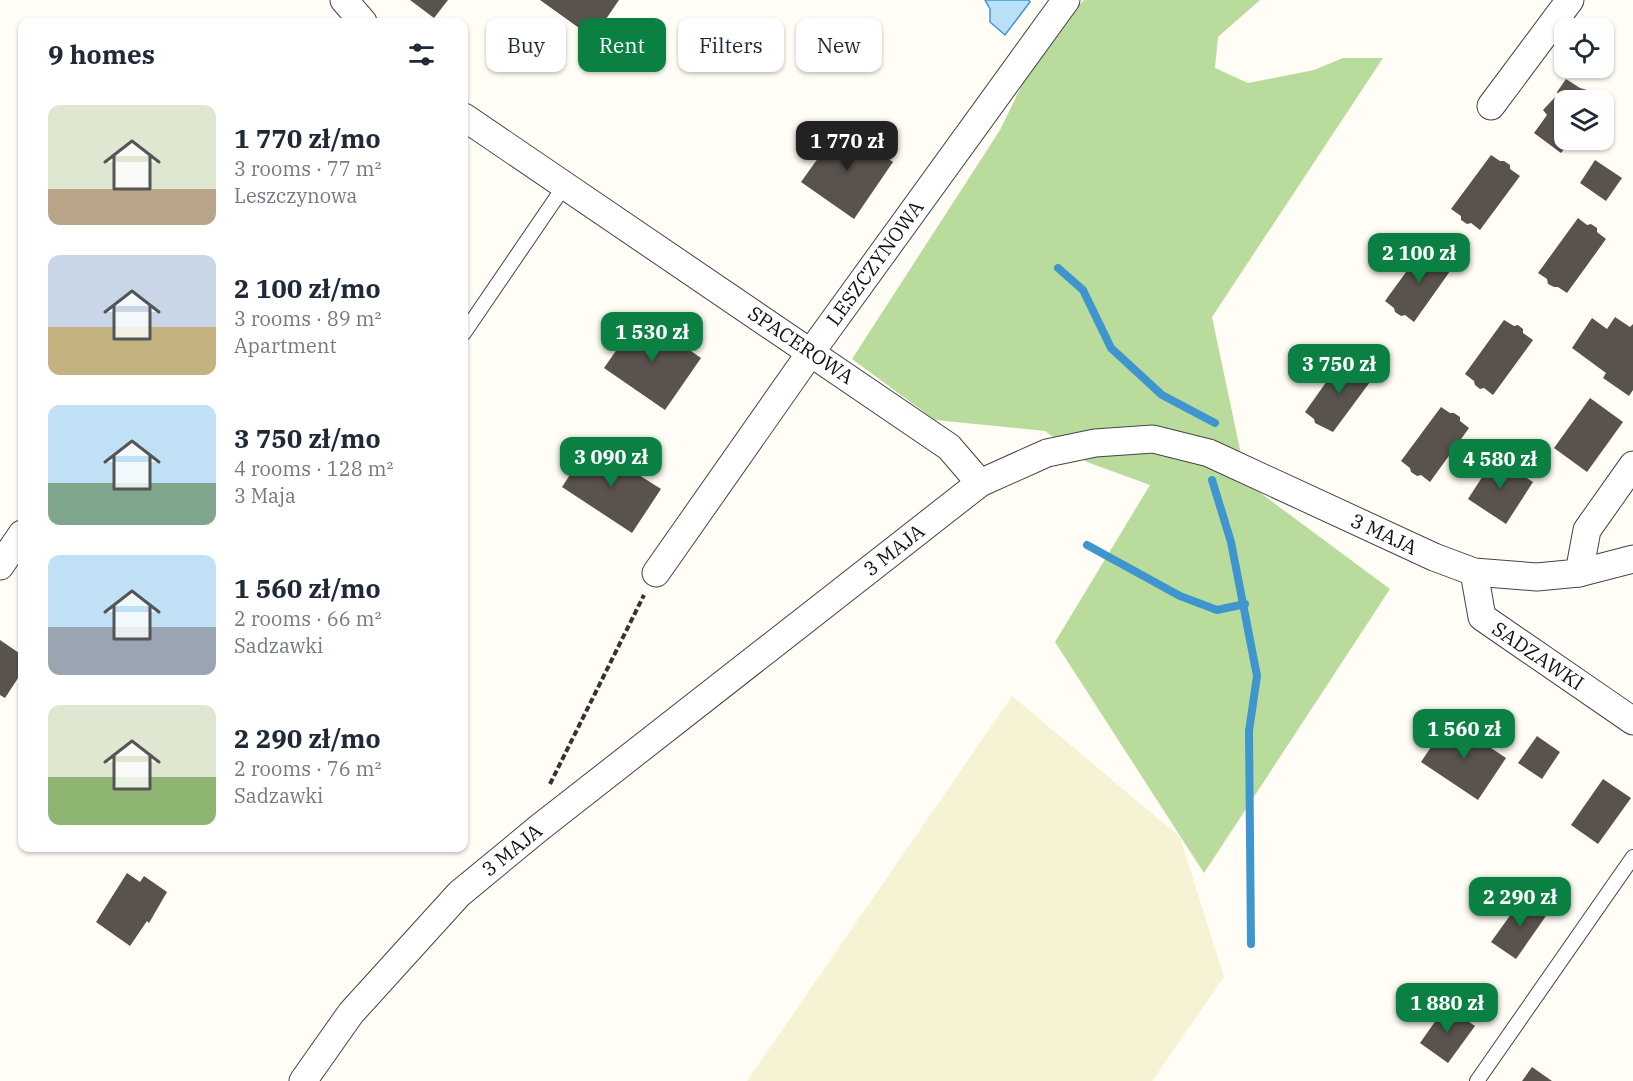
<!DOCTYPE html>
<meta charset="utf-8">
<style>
body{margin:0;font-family:"IBM Plex Serif",serif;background:#f2f2f3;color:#1f2937;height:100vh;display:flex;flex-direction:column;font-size:22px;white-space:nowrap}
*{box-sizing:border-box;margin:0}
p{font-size:20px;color:#747a83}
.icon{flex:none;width:33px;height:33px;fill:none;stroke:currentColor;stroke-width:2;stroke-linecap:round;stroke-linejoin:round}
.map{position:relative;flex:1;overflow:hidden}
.sheet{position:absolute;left:18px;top:18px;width:450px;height:834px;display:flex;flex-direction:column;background:#fff;border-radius:12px;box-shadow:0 2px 4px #0004}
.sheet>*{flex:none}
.banner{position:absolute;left:486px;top:18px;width:570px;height:54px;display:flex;gap:12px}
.controls{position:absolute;left:1554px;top:18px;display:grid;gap:12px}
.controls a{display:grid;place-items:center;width:60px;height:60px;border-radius:12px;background:#fff;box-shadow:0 2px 4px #0004;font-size:30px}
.price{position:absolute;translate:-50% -51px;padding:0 14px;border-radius:12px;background:#0b8043;color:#fff;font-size:20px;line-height:39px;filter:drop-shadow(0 2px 3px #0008)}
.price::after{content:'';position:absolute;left:50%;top:36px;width:18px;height:14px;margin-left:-9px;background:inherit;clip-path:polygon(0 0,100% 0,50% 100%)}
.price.selected{background:#222;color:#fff}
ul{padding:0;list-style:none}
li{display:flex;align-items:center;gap:18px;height:150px;padding:0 30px}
li span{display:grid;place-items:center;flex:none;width:168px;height:120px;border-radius:12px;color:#555}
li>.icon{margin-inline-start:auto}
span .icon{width:72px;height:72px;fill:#fffc;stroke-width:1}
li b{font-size:26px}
h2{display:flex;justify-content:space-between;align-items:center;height:72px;padding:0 30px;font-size:26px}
.pill{padding:0 21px;border-radius:12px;background:#fff;box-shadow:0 2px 4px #0004;font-size:21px;line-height:54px}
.pill.selected{background:#0b8043;color:#fff}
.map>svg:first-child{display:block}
.farmland{fill:#f6f3d4}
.forest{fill:#b9dc9c}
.water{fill:#b9e0f7;stroke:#3f96cf;stroke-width:1.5}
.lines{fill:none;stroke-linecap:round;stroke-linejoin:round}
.stream{stroke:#3f96cf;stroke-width:8}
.building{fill:#5a524d}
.service-casing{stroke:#444;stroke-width:16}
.minor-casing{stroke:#444;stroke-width:29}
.path{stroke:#333;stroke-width:4;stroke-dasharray:6 3;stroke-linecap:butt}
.service{stroke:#fff;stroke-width:14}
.minor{stroke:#fff;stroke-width:27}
.labels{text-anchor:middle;stroke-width:6;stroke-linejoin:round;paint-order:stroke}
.street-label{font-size:20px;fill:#111;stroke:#fff}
</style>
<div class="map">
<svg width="1633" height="1081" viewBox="0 0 1633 1081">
<rect width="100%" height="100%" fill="#fffdf5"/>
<!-- farmland -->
<polygon class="farmland" points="1012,696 1180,837 1224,977 1152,1081 747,1081"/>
<!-- forest -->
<polygon class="forest" points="1084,0 1260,0 1218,37 1215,68 1248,83 1314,70 1343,58 1383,58 1212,317 1247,483 1390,589 1204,873 1055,642 1150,485 1087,462 1045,431 935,420 852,359 1000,130 1044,40"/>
<!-- water -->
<polygon class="water" points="985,0 1029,0 1030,2 1005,35 990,22 990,9"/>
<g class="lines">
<!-- stream -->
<g class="stream">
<polyline points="1058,268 1083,290 1111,348 1162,395 1215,423"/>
<polyline points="1212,480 1231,542 1257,676 1249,731 1251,944"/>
<polyline points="1087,545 1180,596 1217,610 1245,604"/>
</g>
</g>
<!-- building -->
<g class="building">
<polygon points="410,0 448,0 434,18"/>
<polygon points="540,0 619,0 593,38"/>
<polygon points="1566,79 1580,88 1587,90 1596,100 1564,100 1564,140 1580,140 1575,146 1570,142 1561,153 1534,133 1547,115 1543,110 1558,94 1557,92"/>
<polygon points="841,126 893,162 854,219 801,182"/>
<polygon points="1491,155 1500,161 1504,161 1510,165 1510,169 1520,176 1480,230 1471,223 1467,224 1461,220 1461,216 1451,209"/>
<polygon points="1595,160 1622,178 1606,201 1580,183"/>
<polygon points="1578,218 1587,225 1591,224 1597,228 1597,232 1606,239 1567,293 1558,287 1554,287 1548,284 1547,279 1538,273"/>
<polygon points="1425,246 1434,253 1438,252 1444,256 1444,260 1453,267 1414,322 1405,315 1401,316 1395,312 1394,308 1385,301"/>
<polygon points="640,316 701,358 665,410 604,368"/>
<polygon points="1615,317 1630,327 1633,324 1633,390 1629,396 1603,378 1606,373 1572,348 1592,318 1607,329"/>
<polygon points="1504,320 1514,326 1518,325 1523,329 1523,333 1533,340 1493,395 1484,388 1480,389 1475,385 1474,381 1465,374"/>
<polygon points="1344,357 1354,364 1358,363 1363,367 1364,371 1373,378 1333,432 1315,423 1314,419 1305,412"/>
<polygon points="1590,398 1623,422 1587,472 1554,448"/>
<polygon points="1441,407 1450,413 1454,413 1460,417 1460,421 1469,428 1430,482 1421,475 1417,476 1411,472 1410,468 1401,461"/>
<polygon points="590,444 661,489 632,533 562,487"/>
<polygon points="1495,457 1533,482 1506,524 1468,499"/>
<polygon points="0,640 22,655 22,672 5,698 0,695"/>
<polygon points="1449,720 1506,758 1478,800 1421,762"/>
<polygon points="1537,736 1560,752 1542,779 1518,763"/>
<polygon points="1603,779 1631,798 1598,844 1571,825"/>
<polygon points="127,873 140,882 144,876 167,892 149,923 147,921 130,946 96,922"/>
<polygon points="1524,896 1548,913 1516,959 1491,942"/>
<polygon points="1446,1006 1475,1026 1448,1063 1420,1043"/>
<polygon points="1532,1067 1552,1081 1522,1081"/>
</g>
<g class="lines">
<defs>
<g id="service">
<polyline points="464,333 565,185"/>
<polyline points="1477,1081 1633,857"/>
</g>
<g id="minor">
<polyline points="344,0 363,22"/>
<polyline points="1491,106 1570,0"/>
<polyline points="464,117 949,447 980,483"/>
<polyline points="0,566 22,534"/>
<polyline points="1474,572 1482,617 1633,721"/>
<polyline points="656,573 811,352 1066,0"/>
<polyline points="1579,573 1587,530 1633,465"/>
<polyline points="303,1081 351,1013 459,894 539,828 980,483 1047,453 1095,443 1153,439 1209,453 1434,557 1474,572 1537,577 1579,573 1633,559"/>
</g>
</defs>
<!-- service casing -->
<use href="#service" class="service-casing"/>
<!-- minor casing -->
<use href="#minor" class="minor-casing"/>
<!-- path -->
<polyline class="path" points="550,784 644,595"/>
<!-- service -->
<use href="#service" class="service"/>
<!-- minor -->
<use href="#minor" class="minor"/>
</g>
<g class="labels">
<!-- street labels -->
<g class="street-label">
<text transform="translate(875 263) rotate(-54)" y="7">LESZCZYNOWA</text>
<text transform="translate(801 345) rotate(34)" y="7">SPACEROWA</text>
<text transform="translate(1384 534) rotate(25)" y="7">3 MAJA</text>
<text transform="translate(894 550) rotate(-38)" y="7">3 MAJA</text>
<text transform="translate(1538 656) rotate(34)" y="7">SADZAWKI</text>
<text transform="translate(512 850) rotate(-39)" y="7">3 MAJA</text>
</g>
</g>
</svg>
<div class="controls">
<a><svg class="icon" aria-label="locate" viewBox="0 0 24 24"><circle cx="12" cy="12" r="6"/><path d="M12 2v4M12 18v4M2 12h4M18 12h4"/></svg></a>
<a><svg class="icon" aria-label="layers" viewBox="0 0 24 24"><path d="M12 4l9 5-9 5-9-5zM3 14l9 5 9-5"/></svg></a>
</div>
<b class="price selected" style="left:847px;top:172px">1 770 zł</b>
<b class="price" style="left:1419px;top:284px">2 100 zł</b>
<b class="price" style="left:652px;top:363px">1 530 zł</b>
<b class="price" style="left:1339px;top:395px">3 750 zł</b>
<b class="price" style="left:611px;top:488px">3 090 zł</b>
<b class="price" style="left:1500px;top:490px">4 580 zł</b>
<b class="price" style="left:1464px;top:760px">1 560 zł</b>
<b class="price" style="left:1520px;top:928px">2 290 zł</b>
<b class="price" style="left:1447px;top:1034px">1 880 zł</b>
<div class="banner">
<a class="pill">Buy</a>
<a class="pill selected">Rent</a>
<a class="pill">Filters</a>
<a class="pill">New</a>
</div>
<section class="sheet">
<h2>9 homes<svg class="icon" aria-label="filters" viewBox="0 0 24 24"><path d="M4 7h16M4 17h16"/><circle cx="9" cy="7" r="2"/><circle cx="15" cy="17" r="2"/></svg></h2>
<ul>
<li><span style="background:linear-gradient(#dfe7d0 70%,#b9a48a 0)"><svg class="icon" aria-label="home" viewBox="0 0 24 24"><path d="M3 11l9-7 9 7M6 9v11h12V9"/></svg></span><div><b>1 770 zł/mo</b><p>3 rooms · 77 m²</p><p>Leszczynowa</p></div></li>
<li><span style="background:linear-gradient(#c9d6e8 60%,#c2b280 0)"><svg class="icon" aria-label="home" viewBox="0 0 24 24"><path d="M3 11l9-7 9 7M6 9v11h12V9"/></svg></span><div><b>2 100 zł/mo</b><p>3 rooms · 89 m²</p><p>Apartment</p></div></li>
<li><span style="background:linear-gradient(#bfe0f5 65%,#7fa58c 0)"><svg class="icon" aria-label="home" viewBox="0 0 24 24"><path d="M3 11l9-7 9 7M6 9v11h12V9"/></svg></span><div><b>3 750 zł/mo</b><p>4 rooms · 128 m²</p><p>3 Maja</p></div></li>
<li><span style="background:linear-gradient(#bfe0f5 60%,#9aa5b1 0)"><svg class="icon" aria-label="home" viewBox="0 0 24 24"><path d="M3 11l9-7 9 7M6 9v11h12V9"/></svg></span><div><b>1 560 zł/mo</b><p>2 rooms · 66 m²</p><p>Sadzawki</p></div></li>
<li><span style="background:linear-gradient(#dfe7d0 60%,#8fb573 0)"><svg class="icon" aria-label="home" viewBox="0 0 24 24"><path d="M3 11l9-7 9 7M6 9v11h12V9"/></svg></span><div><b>2 290 zł/mo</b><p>2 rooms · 76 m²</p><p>Sadzawki</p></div></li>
</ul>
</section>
</div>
